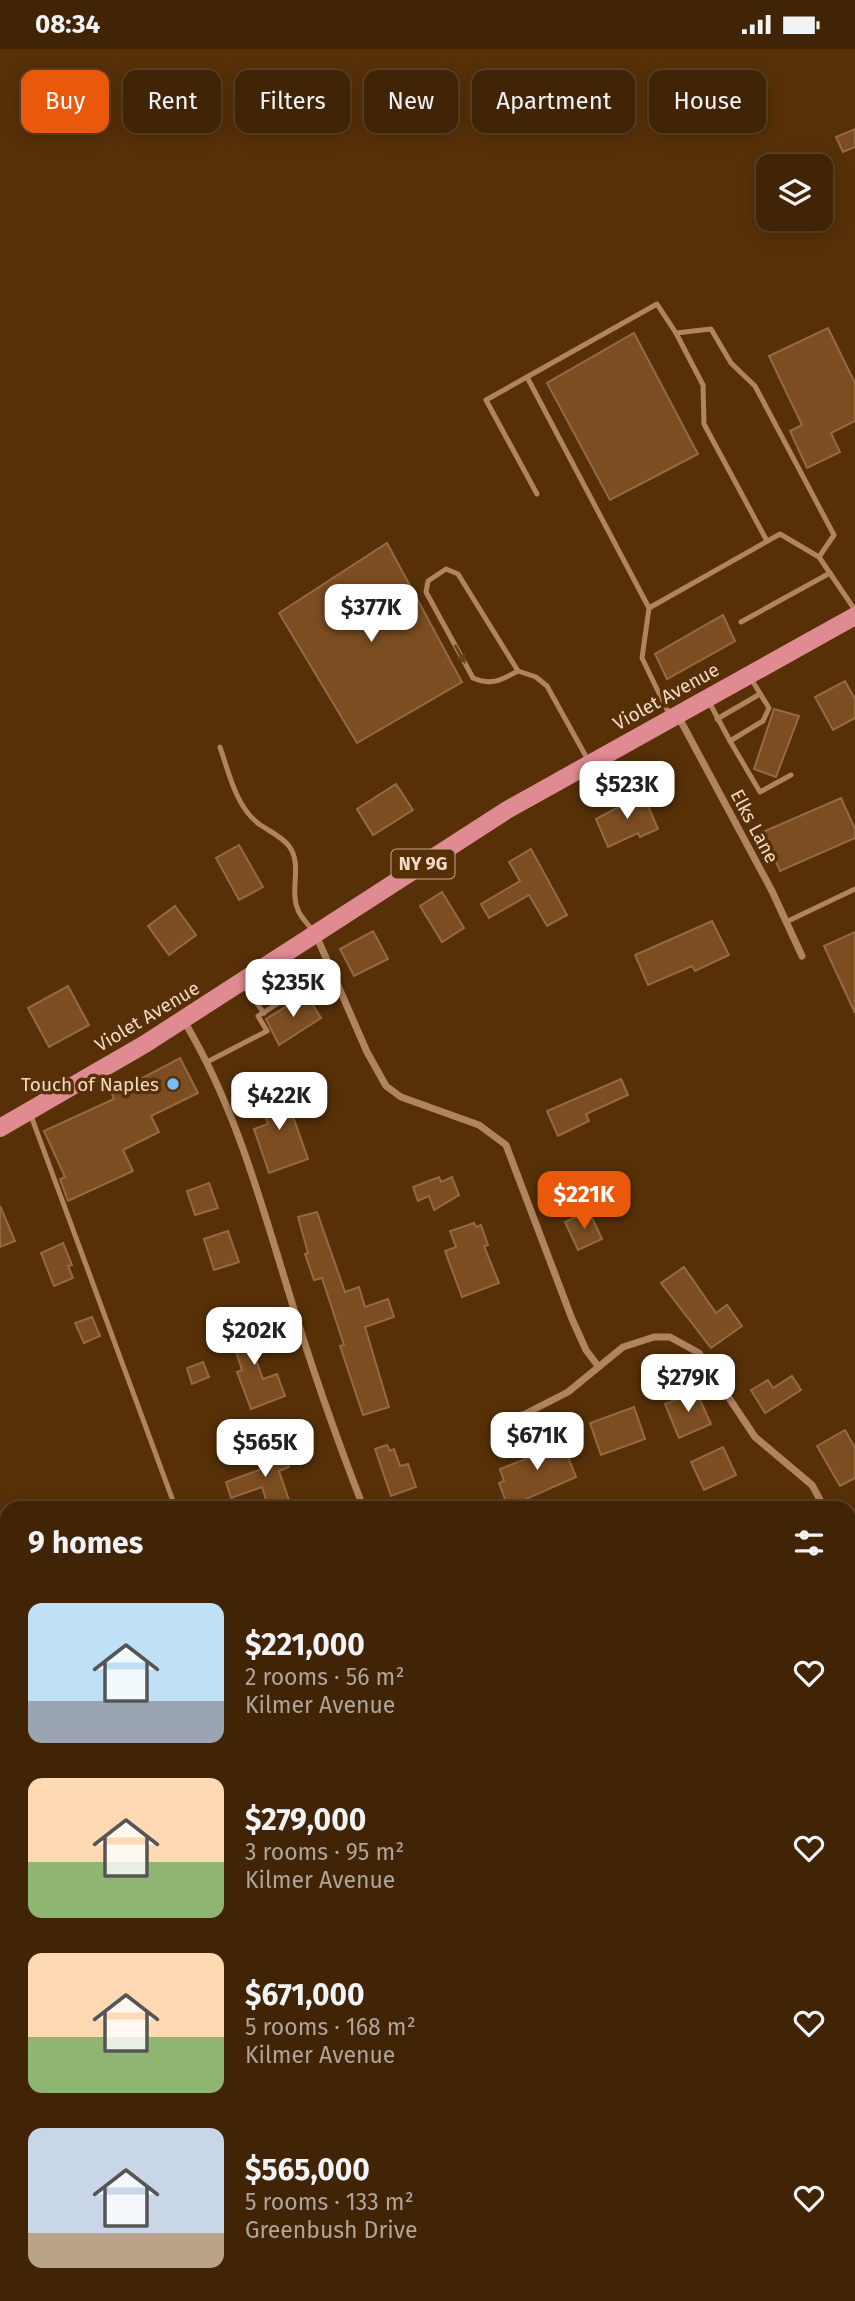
<!DOCTYPE html>
<meta charset="utf-8">
<style>
body{margin:0;font-family:"Fira Sans",sans-serif;background:#4c3014;color:#f1f3f6;height:100vh;display:flex;flex-direction:column;font-size:26px;white-space:nowrap}
*{box-sizing:border-box;margin:0}
p{font-size:23px;color:#aea49b}
.icon{flex:none;width:38px;height:38px;fill:none;stroke:currentColor;stroke-width:2;stroke-linecap:round;stroke-linejoin:round}
.map{position:relative;flex:1;overflow:hidden}
.panel{position:absolute;left:0px;top:1452px;width:856px;height:800px;display:flex;flex-direction:column;background:#412406;border-radius:21px 21px 0 0;box-shadow:0 4px 18px #0003,0 0 0 2px #5a4128}
.panel>*{flex:none}
.hud{position:absolute;left:21px;top:21px;width:814px;height:63px;display:flex;gap:14px}
.tools{position:absolute;left:756px;top:105px;display:grid;gap:14px}
.tools a{display:grid;place-items:center;width:77px;height:77px;border-radius:14px;background:#412406;box-shadow:0 4px 18px #0003,0 0 0 2px #5a4128;font-size:35px}
.price{position:absolute;translate:-50% -60px;padding:0 16px;border-radius:14px;background:#fff;color:#222;font-size:23px;line-height:46px;filter:drop-shadow(0 2px 4px #0008)}
.price::after{content:'';position:absolute;left:50%;top:42px;width:21px;height:16px;margin-left:-10px;background:inherit;clip-path:polygon(0 0,100% 0,50% 100%)}
.price.current{background:#ea580c;color:#fff}
ul{padding:0;list-style:none}
li{display:flex;align-items:center;gap:21px;height:175px;padding:0 28px}
li span{display:grid;place-items:center;flex:none;width:196px;height:140px;border-radius:14px;color:#555}
li>.icon{margin-inline-start:auto}
span .icon{width:84px;height:84px;fill:#fffc;stroke-width:1}
li b{font-size:30px}
h2{display:flex;justify-content:space-between;align-items:center;height:84px;padding:0 28px;font-size:30px}
.chip{padding:0 24px;border-radius:14px;background:#412406;box-shadow:0 4px 18px #0003,0 0 0 2px #5a4128;font-size:24px;line-height:63px}
.chip.current{background:#ea580c;color:#fff}
.status{display:flex;justify-content:space-between;align-items:center;height:49px;padding:0 35px;background:#412406;direction:ltr}
.status svg{height:19px;fill:currentColor}
.map>svg:first-child{display:block}
.building{fill:#7c4d21;stroke:#946a45;stroke-width:2}
.lines{fill:none;stroke-linecap:round;stroke-linejoin:round}
.lane{stroke:#b1845f;stroke-width:5}
.street{stroke:#b1845f;stroke-width:7}
.primary{stroke:#e08b91;stroke-width:18}
.oneway{fill:#694119}
.poi-dot{fill:#74c0f6;stroke:#573008;stroke-width:2.5}
.labels{text-anchor:middle;stroke-width:7;stroke-linejoin:round;paint-order:stroke}
.shield{fill:#573008;stroke:#c4a68d;stroke-width:2}
.shield-label{font-size:18px;font-weight:bold;fill:#f2d9c6}
.street-label{font-size:19px;fill:#f2d9c6;stroke:#573008}
.poi-label{font-size:19px;fill:#f2d9c6;stroke:#573008;text-anchor:end}
</style>
<div class="status"><b>08:34</b><svg viewBox="0 0 49 12"><path d="M0 12V9h3v3zM5 12V6h3v6zM10 12V3h3v9zM15 12V0h3v12zM26 1h20v11H26zM47 4h2v5h-2z"/></svg></div>
<div class="map">
<svg width="855" height="2252" viewBox="0 0 855 2252">
<rect width="100%" height="100%" fill="#573008"/>
<!-- building -->
<g class="building">
<polygon points="855,80 855,98 843,103 836,88"/>
<polygon points="828,279 855,334 855,372 831,384 840,403 807,419 790,382 802,376 769,307"/>
<polygon points="634,284 698,405 610,451 547,334"/>
<polygon points="387,494 462,633 357,694 279,564"/>
<polygon points="723,566 735,592 667,630 655,605"/>
<polygon points="845,632 855,650 855,669 833,681 815,648"/>
<polygon points="774,660 799,667 776,728 754,720"/>
<polygon points="396,735 413,761 373,786 357,760"/>
<polygon points="643,745 658,780 640,788 638,784 608,798 596,770"/>
<polygon points="841,749 855,780 855,789 780,822 763,783"/>
<polygon points="239,796 263,838 239,851 216,809"/>
<polygon points="531,800 567,866 547,877 529,846 489,869 481,855 520,832 509,813"/>
<polygon points="442,843 464,879 442,893 420,857"/>
<polygon points="175,857 196,886 169,906 148,877"/>
<polygon points="712,872 729,906 695,922 692,917 648,936 635,906"/>
<polygon points="373,882 388,910 354,927 340,900"/>
<polygon points="855,883 855,964 824,897"/>
<polygon points="68,937 89,976 49,998 28,959"/>
<polygon points="306,945 321,969 279,996 266,970"/>
<polygon points="180,1009 198,1044 151,1067 159,1083 123,1101 133,1122 68,1152 60,1130 65,1128 44,1082 114,1050 112,1045"/>
<polygon points="621,1030 628,1046 586,1065 589,1072 558,1087 547,1062"/>
<polygon points="282,1036 308,1110 269,1124 254,1080 268,1075 257,1045"/>
<polygon points="439,1128 441,1133 452,1128 459,1146 434,1161 429,1147 418,1152 413,1138"/>
<polygon points="209,1134 218,1159 195,1166 187,1142"/>
<polygon points="0,1157 15,1192 0,1198"/>
<polygon points="589,1162 602,1190 578,1201 565,1173"/>
<polygon points="317,1163 345,1243 359,1238 365,1258 388,1250 394,1268 365,1278 389,1358 363,1366 340,1297 344,1296 322,1229 314,1231 305,1205 308,1204 298,1168"/>
<polygon points="474,1174 476,1178 481,1176 488,1196 484,1197 499,1234 462,1248 445,1202 456,1198 450,1182"/>
<polygon points="228,1182 239,1213 214,1221 204,1190"/>
<polygon points="63,1194 72,1216 68,1217 73,1229 54,1237 41,1204"/>
<polygon points="684,1218 716,1264 727,1256 742,1277 711,1299 661,1234"/>
<polygon points="92,1268 100,1287 84,1294 75,1274"/>
<polygon points="260,1272 266,1292 251,1297 263,1330 277,1325 285,1347 251,1360 237,1323 242,1321 229,1281"/>
<polygon points="203,1313 209,1328 192,1335 187,1319"/>
<polygon points="792,1327 801,1341 765,1364 751,1341 768,1331 773,1339"/>
<polygon points="696,1342 711,1375 679,1389 665,1355"/>
<polygon points="634,1358 645,1390 601,1406 590,1374"/>
<polygon points="845,1381 855,1399 855,1429 840,1437 817,1397"/>
<polygon points="560,1387 576,1428 508,1458 499,1434 504,1432 500,1420 536,1406 533,1398"/>
<polygon points="280,1395 289,1418 279,1422 292,1460 269,1460 262,1438 231,1449 226,1433 262,1420 256,1404"/>
<polygon points="387,1396 390,1402 394,1400 400,1417 408,1415 416,1438 391,1447 375,1400"/>
<polygon points="723,1398 736,1426 704,1441 691,1413"/>
</g>
<g class="lines">
<!-- lane -->
<g class="lane">
<polyline points="676,284 703,336 704,375 767,492"/>
<polyline points="527,328 486,351 537,445"/>
<polyline points="649,559 527,328 657,255 676,284 711,280 731,314 755,337 834,486 819,508"/>
<polyline points="741,573 830,524"/>
<path d="M518,622L458,525L446,520L428,532L426,543L473,629C492,637 501,631 518,622L536,628L547,637L588,711"/>
<polyline points="709,653 730,692 763,672 769,659 750,628"/>
<polyline points="669,665 642,609 649,559 780,485 819,508 855,561"/>
<polyline points="717,670 760,645"/>
<polyline points="730,692 760,743 791,726"/>
<path d="M220,698C229,724 236,758 259,775C269,782 281,787 289,797C303,816 289,841 298,861C301,869 309,876 314,883"/>
<polyline points="786,873 855,840"/>
<polyline points="243,936 264,964"/>
<polyline points="207,1013 267,982 258,967 299,941 275,917"/>
<polyline points="30,1064 176,1460"/>
<polyline points="0,2242 4,2252"/>
<polyline points="143,2252 155,2245"/>
</g>
<!-- street -->
<g class="street">
<polyline points="677,665 772,842 802,907"/>
<polyline points="316,886 367,1003 386,1037 401,1048 479,1076 506,1096 572,1270 586,1301 598,1317"/>
<path d="M184,972C235,1057 260,1150 289,1244C311,1317 336,1388 364,1460"/>
<polyline points="499,1373 525,1365 568,1343 623,1298 654,1288 670,1288 699,1304 755,1388 812,1436 825,1460"/>
<polyline points="849,1508 855,1504"/>
<polyline points="0,1689 7,1705"/>
<polyline points="0,1714 7,1712"/>
<polyline points="849,1746 855,1742"/>
<polyline points="849,2161 855,2161"/>
<polyline points="0,2164 7,2161"/>
<polyline points="228,2245 231,2252"/>
<polyline points="656,2245 660,2252"/>
<polyline points="695,2252 706,2245"/>
</g>
<!-- primary -->
<polyline class="primary" points="0,1079 145,995 507,761 855,567"/>
</g>
<!-- one-way arrows -->
<defs><path id="oneway-solid" d="M-6-.8H1V-3.2L6.5 0L1 3.2V.8H-6Z" transform="scale(1.75)"/></defs>
<use class="oneway" href="#oneway-solid" transform="translate(460 605) rotate(61)"/>
<!-- markers -->
<circle class="poi-dot" cx="173" cy="1035" r="7"/>
<g class="labels">
<!-- shield labels -->
<rect class="shield" x="391.5" y="800.5" width="63" height="29" rx="5"/>
<g class="shield-label">
<text x="423" y="821">NY 9G</text>
</g>
<!-- street labels -->
<g class="street-label">
<text transform="translate(666 647) rotate(-29)" y="7">Violet Avenue</text>
<text transform="translate(755 777) rotate(62)" y="7">Elks Lane</text>
<text transform="translate(147 967) rotate(-31)" y="7">Violet Avenue</text>
</g>
<!-- poi labels -->
<g class="poi-label">
<text x="159" y="1042">Touch of Naples</text>
</g>
</g>
</svg>
<div class="tools">
<a><svg class="icon" aria-label="layers" viewBox="0 0 24 24"><path d="M12 4l9 5-9 5-9-5zM3 14l9 5 9-5"/></svg></a>
</div>
<b class="price" style="left:371px;top:595px">$377K</b>
<b class="price" style="left:627px;top:772px">$523K</b>
<b class="price" style="left:293px;top:970px">$235K</b>
<b class="price" style="left:279px;top:1083px">$422K</b>
<b class="price current" style="left:584px;top:1182px">$221K</b>
<b class="price" style="left:254px;top:1318px">$202K</b>
<b class="price" style="left:688px;top:1365px">$279K</b>
<b class="price" style="left:537px;top:1423px">$671K</b>
<b class="price" style="left:265px;top:1430px">$565K</b>
<div class="hud">
<a class="chip current">Buy</a>
<a class="chip">Rent</a>
<a class="chip">Filters</a>
<a class="chip">New</a>
<a class="chip">Apartment</a>
<a class="chip">House</a>
</div>
<section class="panel">
<h2>9 homes<svg class="icon" aria-label="filters" viewBox="0 0 24 24"><path d="M4 7h16M4 17h16"/><circle cx="9" cy="7" r="2"/><circle cx="15" cy="17" r="2"/></svg></h2>
<ul>
<li><span style="background:linear-gradient(#bfe0f5 70%,#9aa5b1 0)"><svg class="icon" aria-label="home" viewBox="0 0 24 24"><path d="M3 11l9-7 9 7M6 9v11h12V9"/></svg></span><div><b>$221,000</b><p>2 rooms · 56 m²</p><p>Kilmer Avenue</p></div><svg class="icon" aria-label="heart" viewBox="0 0 24 24"><path d="M12 20l-8-8c-3-5 5-10 8-4 3-6 11-1 8 4z"/></svg></li>
<li><span style="background:linear-gradient(#ffd9b3 60%,#8fb573 0)"><svg class="icon" aria-label="home" viewBox="0 0 24 24"><path d="M3 11l9-7 9 7M6 9v11h12V9"/></svg></span><div><b>$279,000</b><p>3 rooms · 95 m²</p><p>Kilmer Avenue</p></div><svg class="icon" aria-label="heart" viewBox="0 0 24 24"><path d="M12 20l-8-8c-3-5 5-10 8-4 3-6 11-1 8 4z"/></svg></li>
<li><span style="background:linear-gradient(#ffd9b3 60%,#8fb573 0)"><svg class="icon" aria-label="home" viewBox="0 0 24 24"><path d="M3 11l9-7 9 7M6 9v11h12V9"/></svg></span><div><b>$671,000</b><p>5 rooms · 168 m²</p><p>Kilmer Avenue</p></div><svg class="icon" aria-label="heart" viewBox="0 0 24 24"><path d="M12 20l-8-8c-3-5 5-10 8-4 3-6 11-1 8 4z"/></svg></li>
<li><span style="background:linear-gradient(#c9d6e8 75%,#b9a48a 0)"><svg class="icon" aria-label="home" viewBox="0 0 24 24"><path d="M3 11l9-7 9 7M6 9v11h12V9"/></svg></span><div><b>$565,000</b><p>5 rooms · 133 m²</p><p>Greenbush Drive</p></div><svg class="icon" aria-label="heart" viewBox="0 0 24 24"><path d="M12 20l-8-8c-3-5 5-10 8-4 3-6 11-1 8 4z"/></svg></li>
</ul>
</section>
</div>
